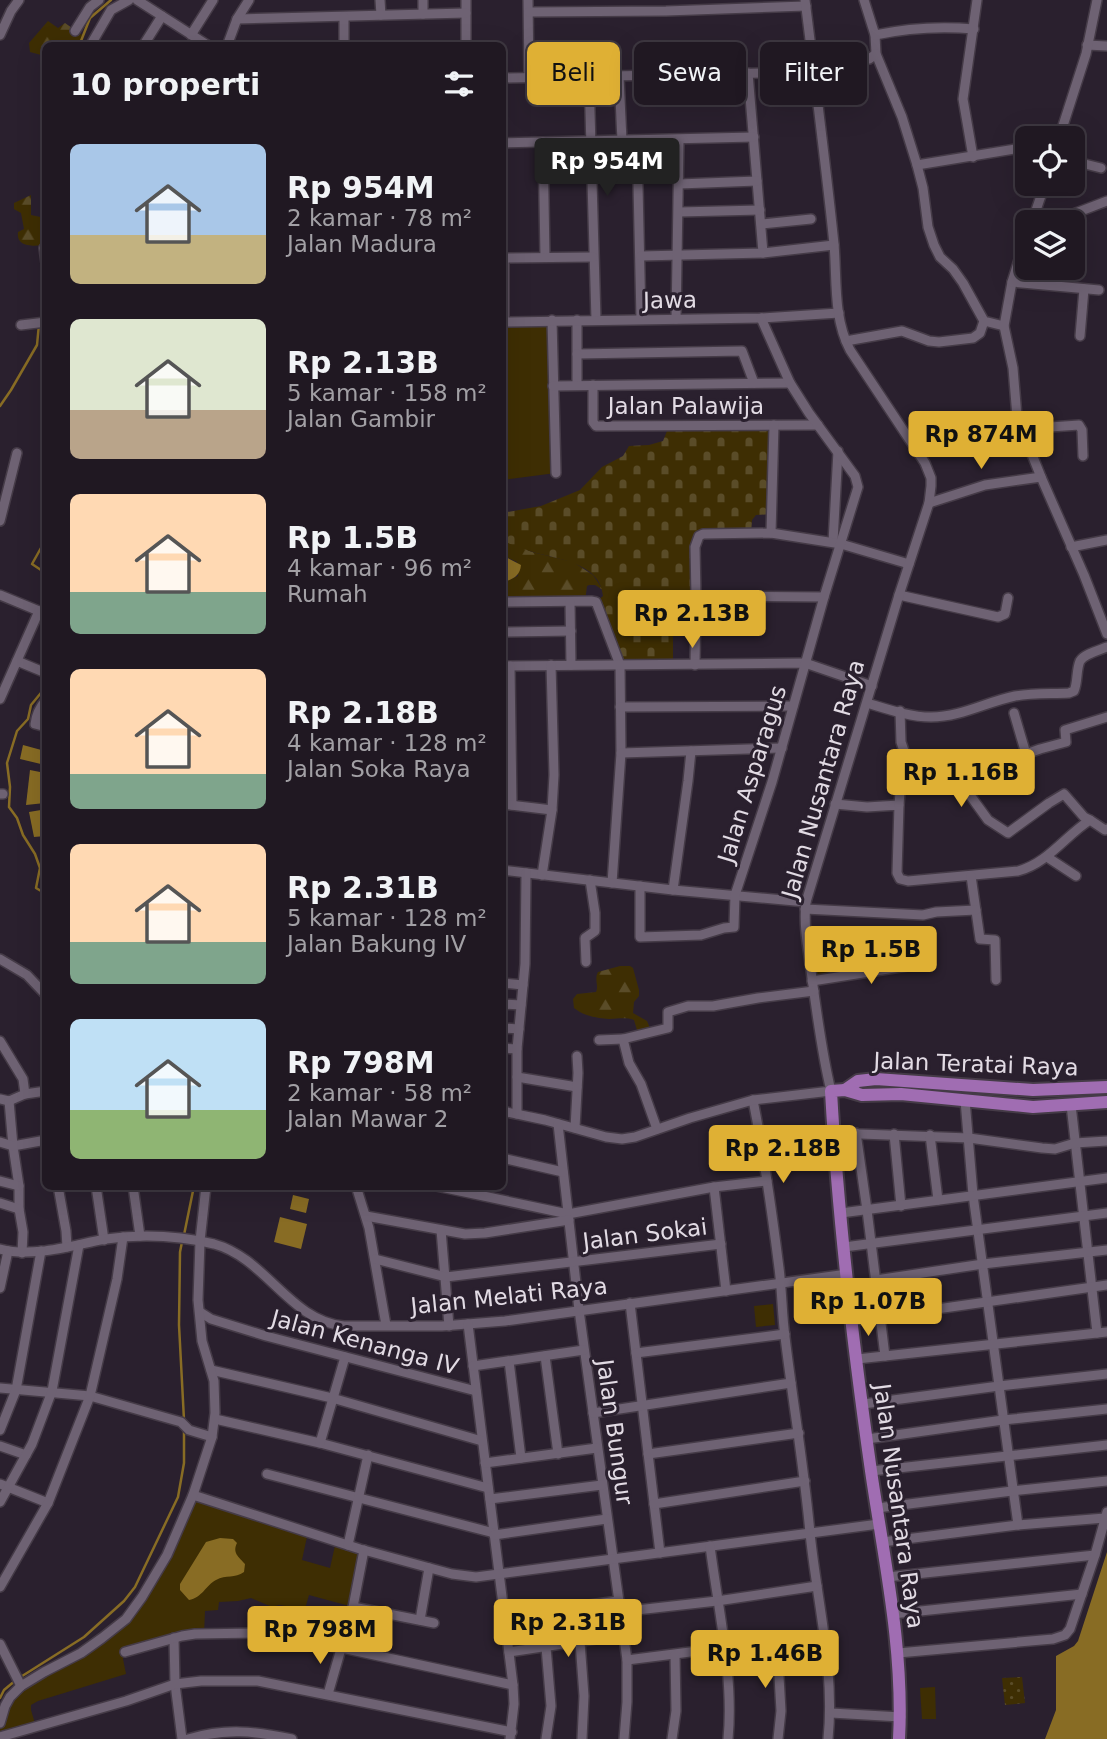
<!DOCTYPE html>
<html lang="id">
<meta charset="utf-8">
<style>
body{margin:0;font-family:"DejaVu Sans",sans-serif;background:#2d252f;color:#f1f3f6;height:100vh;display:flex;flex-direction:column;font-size:26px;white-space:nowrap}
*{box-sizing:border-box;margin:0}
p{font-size:23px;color:#a2a0a5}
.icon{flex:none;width:38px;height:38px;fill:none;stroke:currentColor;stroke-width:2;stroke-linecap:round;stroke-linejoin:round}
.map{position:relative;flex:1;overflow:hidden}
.panel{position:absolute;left:42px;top:42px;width:464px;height:1148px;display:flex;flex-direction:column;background:#201822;border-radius:10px;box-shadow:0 7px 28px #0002,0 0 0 2px #3d3740}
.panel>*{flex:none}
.guide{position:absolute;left:527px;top:42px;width:474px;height:63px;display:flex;gap:14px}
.buttons{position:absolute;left:1015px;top:126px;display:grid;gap:14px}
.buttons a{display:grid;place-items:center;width:70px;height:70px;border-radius:10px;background:#201822;box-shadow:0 7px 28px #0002,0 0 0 2px #3d3740;font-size:35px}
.price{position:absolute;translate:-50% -60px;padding:0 16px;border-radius:7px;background:#dfb034;color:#111;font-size:23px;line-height:46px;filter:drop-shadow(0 2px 4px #0008)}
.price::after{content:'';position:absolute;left:50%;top:42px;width:21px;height:16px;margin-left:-10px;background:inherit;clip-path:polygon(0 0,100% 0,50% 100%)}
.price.on{background:#222;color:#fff}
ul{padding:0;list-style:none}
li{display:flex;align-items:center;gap:21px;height:175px;padding:0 28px}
li span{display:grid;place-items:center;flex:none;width:196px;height:140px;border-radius:10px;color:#555}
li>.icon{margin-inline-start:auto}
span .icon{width:84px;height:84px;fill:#fffc;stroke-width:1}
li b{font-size:30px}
h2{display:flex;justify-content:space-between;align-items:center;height:84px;padding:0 28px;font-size:30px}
.chip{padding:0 24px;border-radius:10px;background:#201822;box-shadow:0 7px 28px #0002,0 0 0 2px #3d3740;font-size:24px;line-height:63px}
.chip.on{background:#dfb034;color:#111}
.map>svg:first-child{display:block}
.grass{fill:url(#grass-dots)}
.forest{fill:url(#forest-firs)}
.cemetery{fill:url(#cemetery-stones)}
.green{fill:#3e2e03}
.water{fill:#886c24}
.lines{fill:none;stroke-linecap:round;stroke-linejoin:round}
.stream{stroke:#886c24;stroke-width:2.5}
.minor-casing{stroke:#453b47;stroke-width:12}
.highway-casing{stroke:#453b47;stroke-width:16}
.minor{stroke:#6e6273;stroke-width:9}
.highway{stroke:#a06db2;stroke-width:12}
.labels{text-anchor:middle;stroke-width:6;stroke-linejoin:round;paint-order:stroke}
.street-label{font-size:23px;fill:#e2dbe4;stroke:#2a202e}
</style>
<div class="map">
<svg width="1107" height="1739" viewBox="0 0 1107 1739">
<defs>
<pattern id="grass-dots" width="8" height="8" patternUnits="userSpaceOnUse" patternTransform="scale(1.75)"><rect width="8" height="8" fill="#3e2e03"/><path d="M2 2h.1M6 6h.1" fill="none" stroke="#5a4c28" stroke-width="1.8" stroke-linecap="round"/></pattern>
<pattern id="forest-firs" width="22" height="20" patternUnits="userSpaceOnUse" patternTransform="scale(1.75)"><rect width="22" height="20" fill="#3e2e03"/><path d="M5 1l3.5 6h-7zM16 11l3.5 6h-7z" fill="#5a4c28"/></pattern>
<pattern id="cemetery-stones" width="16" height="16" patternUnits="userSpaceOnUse" patternTransform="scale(1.75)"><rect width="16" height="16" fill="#3e2e03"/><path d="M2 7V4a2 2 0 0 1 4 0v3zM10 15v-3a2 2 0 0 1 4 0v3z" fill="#5a4c28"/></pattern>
</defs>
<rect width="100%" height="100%" fill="#2a202e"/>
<!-- grass -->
<g class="grass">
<path d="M855,928C862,943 871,955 879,970L812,981L806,931Z"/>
<polygon points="1022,1677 1025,1703 1005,1705 1002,1678"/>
</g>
<!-- forest -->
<g class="forest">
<polygon points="48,21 58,28 65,23 82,35 79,45 46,46 45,56 30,52 29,43"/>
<path d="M31,195V215L45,218V245C34,246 16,248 18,232L24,229L21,213L14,209V203Z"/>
<polygon points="502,540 532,552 573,562 593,575 603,590 595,585 589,585 587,586 585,601 502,602 502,583 518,576 517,562 502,555"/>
<path d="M620,966H630L633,968L639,990V996L634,1002L633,1013L647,1021L650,1028L639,1032L637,1030L634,1020C625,1017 618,1019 609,1019C596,1018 584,1016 574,1008L573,999L577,994L596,992C599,986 594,979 598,972Z"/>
</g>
<!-- cemetery -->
<path class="cemetery" d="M774,425L772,514L756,515L752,520L751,534L699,536L696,632L673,633V665H620L596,602L603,596C601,563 557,559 533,552C522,549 512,545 502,540V513L541,506L580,490L602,467L623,456L629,446L649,445L663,441L669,426Z"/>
<!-- green -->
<g class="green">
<polygon points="552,320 556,473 502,480 502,322"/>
<polygon points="773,1304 775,1325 756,1327 754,1306"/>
<polygon points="193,1495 308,1532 302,1560 330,1568 336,1541 364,1550 353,1607 309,1595 305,1609 279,1605 272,1607 251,1598 238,1601 219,1602 218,1610 205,1611 204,1634 125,1652 123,1659 126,1674 38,1701 31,1705 31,1710 36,1727 0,1737 0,1723 10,1697 102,1638 142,1597"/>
<polygon points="935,1687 936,1719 922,1719 920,1688"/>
</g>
<!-- water -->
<g class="water">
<path d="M502,555L521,565C520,577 512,579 502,583Z"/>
<polygon points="23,745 45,751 45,765 20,759"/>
<polygon points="30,770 45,773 45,803 26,805"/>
<polygon points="41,810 45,836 34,837 29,812"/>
<polygon points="293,1195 309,1199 306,1213 290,1209"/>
<polygon points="280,1217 307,1224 301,1249 274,1242"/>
<path d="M220,1538L233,1539L237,1543C232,1553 239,1557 245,1564L244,1572C235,1579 226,1574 216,1580C206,1585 202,1598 189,1600L180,1590V1584L206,1542Z"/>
<polygon points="1107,1552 1107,1739 1045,1739 1056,1710 1056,1656 1074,1646 1078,1641"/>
</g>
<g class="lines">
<!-- stream -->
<g class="stream">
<polyline points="79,46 90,18 111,0"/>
<polyline points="0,406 11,390 37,345 39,324"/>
<polyline points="46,509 44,509 46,522"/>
<polyline points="46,539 32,564 41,570 46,584"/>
<polyline points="45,677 45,688 31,705 28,719 17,731 7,763 10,787 9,807 17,818 23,835 35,854 40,868 36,888 46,894"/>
<polyline points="184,1235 194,1186"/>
<polyline points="182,1242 180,1252 179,1325 184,1420"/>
<polyline points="19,1678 84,1637 124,1601 135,1587 178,1497 184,1463 184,1430"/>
<polyline points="0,1698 4,1690 16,1680"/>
</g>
<defs>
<g id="minor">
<polyline points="137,0 209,46"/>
<polyline points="380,0 381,15"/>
<polyline points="466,0 466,46"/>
<polyline points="528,0 529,77"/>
<polyline points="864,0 875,35 876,54 902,117 917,165 923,188 928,227 934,245 940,257 953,269 963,283 984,321 1004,326"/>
<polyline points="529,12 666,11 806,6"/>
<polyline points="423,14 423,0"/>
<polyline points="237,19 466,13"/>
<polyline points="75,31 90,7 99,0"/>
<polyline points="0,35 11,11 19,0"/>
<polyline points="191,35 213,0"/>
<path d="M875,35C908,28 940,26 974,29"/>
<polyline points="1087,45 1107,46"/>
<polyline points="90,46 111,10 129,0"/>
<polyline points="143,46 162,16"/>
<polyline points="227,46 237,19 249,0"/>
<polyline points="344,46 344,17"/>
<polyline points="748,73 763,253"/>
<polyline points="619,76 622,141"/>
<polyline points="589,77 596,320"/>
<polyline points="502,78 814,72 805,0"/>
<polyline points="1059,138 1086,54 1097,0"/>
<polyline points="637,141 641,319"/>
<polyline points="543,142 545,257"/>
<polyline points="502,143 754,137"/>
<polyline points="973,157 963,99 977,0"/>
<polyline points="1073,161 1101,168"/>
<polyline points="917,165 1027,147"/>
<polyline points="679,184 757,181"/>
<polyline points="679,212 760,210"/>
<polyline points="1032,219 1045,215 1073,214 1107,201"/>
<polyline points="1032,222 1045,184"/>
<polyline points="761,224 811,219"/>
<polyline points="1027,234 1012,282 1004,326 1013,368 1017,417 1041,477 1084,575 1107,634"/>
<polyline points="44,248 46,263"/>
<polyline points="641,256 763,253 834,245"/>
<polyline points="502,258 593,257"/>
<polyline points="1012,282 1099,290"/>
<polyline points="676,319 679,140"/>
<polyline points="552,320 556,473"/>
<polyline points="577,320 577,354 742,351 754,383"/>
<polyline points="502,322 761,318 839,313"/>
<polyline points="504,322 504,258"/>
<polyline points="21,325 46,322"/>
<polyline points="1080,336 1084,289"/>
<polyline points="846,341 902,331 929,341 939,342 973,338 980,333 984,321"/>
<polyline points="577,385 577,354"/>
<polyline points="593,385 593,422 596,426 818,425"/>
<polyline points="553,386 790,383"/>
<polyline points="1021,429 1079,425 1082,430 1083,456"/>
<polyline points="929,503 985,485 1041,477"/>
<polyline points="0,521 17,453"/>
<polyline points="771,533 774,425"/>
<polyline points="833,542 838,451"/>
<polyline points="1071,547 1107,540"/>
<polyline points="0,595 39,611 46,611"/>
<polyline points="899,595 998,617 1005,614 1008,598"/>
<polyline points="696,596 824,597"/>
<polyline points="502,602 591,601 596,602 598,607 620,665 621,753 612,883"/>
<polyline points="570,602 571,665"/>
<polyline points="502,632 571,631"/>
<polyline points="17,661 46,673"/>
<polyline points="695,665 696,596 695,547 699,536 703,534 771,533 841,544 909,564"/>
<polyline points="502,666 805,663 872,686"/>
<polyline points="510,666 512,805"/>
<polyline points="0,699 39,611"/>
<path d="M46,700C40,707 36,716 35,724L46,727"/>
<path d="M867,703C887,709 910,717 931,717C961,717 986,702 1015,696C1033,693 1052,694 1069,693L1074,691C1078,682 1076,670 1080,661C1084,654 1100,650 1107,647"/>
<polyline points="620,707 793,706"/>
<polyline points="900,711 901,742 904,751 903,787"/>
<polyline points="1014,713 1026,754"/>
<polyline points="621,753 782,748"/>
<polyline points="967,791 1026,754 1040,749 1066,742 1065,730 1107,717"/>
<polyline points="0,794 3,794"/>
<polyline points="502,804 552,810"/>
<path d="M835,804L867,807L899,805L897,873L900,879L908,881L1018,871C1048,863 1065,836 1090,820L1105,830L1107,829"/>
<polyline points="899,805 900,792 903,787 948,787 967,791 988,820 1008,833 1049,803 1064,794 1084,817 1090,820"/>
<polyline points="1047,857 1076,876"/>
<polyline points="502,870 673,890 806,902"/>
<polyline points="542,875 552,810 554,775 551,665"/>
<polyline points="971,876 980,939 995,940 996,980"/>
<polyline points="640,886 640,937 701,935 724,928 734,927 735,895 772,782 824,597 858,487 855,476 809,413 790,383 761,318"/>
<polyline points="673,890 688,781 691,751"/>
<polyline points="805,909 923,915 936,912 976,910"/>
<polyline points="0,959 27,975 46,995"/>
<polyline points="586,962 585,938 595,931 595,913 590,880"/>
<polyline points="812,981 926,963"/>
<polyline points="502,983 523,985"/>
<polyline points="502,1004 521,1005"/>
<polyline points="502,1028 519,1029"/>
<polyline points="599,1040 623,1039"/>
<polyline points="0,1041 23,1079 25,1094"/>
<polyline points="502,1048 517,1049"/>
<polyline points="517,1077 577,1087"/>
<polyline points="0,1099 9,1101 25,1094 46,1091"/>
<path d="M753,1100C764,1156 772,1212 779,1268C782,1291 782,1314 785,1337C793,1403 804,1467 810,1533C817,1602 835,1670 828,1739"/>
<polyline points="965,1100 973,1195 1018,1525"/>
<polyline points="9,1101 13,1146 19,1186 19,1209 23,1232 22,1253"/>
<polyline points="1071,1105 1097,1333"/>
<path d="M502,1111L545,1120L606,1137L622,1139L635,1137L690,1118L753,1100L831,1091C822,1054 817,1016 812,978C809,953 803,927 806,902L899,595L929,503L931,486V478L925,463L850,350C833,318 837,279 834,244C828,186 821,129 814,72L819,66L863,60L869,59L876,54"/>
<polyline points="517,1114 517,1049 525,964 526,873"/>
<polyline points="558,1124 579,1310 627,1660 627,1702 624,1739"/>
<polyline points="575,1128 578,1073 577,1056"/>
<polyline points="657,1129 641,1084 629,1063 623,1039 668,1028 668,1012 688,1006 713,1006 758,998 814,991"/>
<polyline points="833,1133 969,1138 1042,1148 1055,1149 1075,1143 1107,1141"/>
<polyline points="856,1133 867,1210 885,1356"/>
<polyline points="894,1134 901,1206"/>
<polyline points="930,1135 938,1200"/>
<polyline points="0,1142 13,1146 46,1140"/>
<polyline points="502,1158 563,1172"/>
<polyline points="0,1181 19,1186"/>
<polyline points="58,1186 66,1231 67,1247"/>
<polyline points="96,1186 104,1240"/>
<polyline points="133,1186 140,1236"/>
<polyline points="356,1186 369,1228 386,1325"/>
<polyline points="436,1186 568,1214 714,1187 767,1181"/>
<polyline points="714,1187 726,1291"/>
<polyline points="0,1203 19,1209"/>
<polyline points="841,1213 1107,1178"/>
<polyline points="366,1216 465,1234 485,1233 569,1220"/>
<polyline points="441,1230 449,1326"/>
<polyline points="844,1247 1107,1213"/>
<path d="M0,1249C35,1258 72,1245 106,1239C141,1234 180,1236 214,1244C266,1258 290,1321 344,1326H442L505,1321L847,1274"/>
<polyline points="375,1259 446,1277 721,1244"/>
<polyline points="876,1280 983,1264 1107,1250"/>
<polyline points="0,1288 8,1251"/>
<polyline points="630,1303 660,1553"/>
<polyline points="200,1312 211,1319 266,1336 476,1391"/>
<polyline points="852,1321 1107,1285"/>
<polyline points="468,1324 513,1685 514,1704 510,1739"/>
<polyline points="636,1353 785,1334"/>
<polyline points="545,1356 558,1454"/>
<polyline points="857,1359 1107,1332"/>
<polyline points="509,1361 521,1458"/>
<polyline points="473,1366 584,1350"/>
<polyline points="211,1370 332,1398 482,1441"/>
<polyline points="0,1388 90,1396 181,1422 189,1430 212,1437"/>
<polyline points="863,1404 999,1386 1107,1374"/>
<polyline points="593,1413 791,1383"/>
<polyline points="215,1419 320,1443 488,1488"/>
<polyline points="0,1430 16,1390 41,1251"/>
<polyline points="867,1439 1003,1420 1107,1409"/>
<polyline points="320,1443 345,1357"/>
<polyline points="0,1446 26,1455"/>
<polyline points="648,1454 799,1433"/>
<polyline points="485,1463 597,1448"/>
<polyline points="871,1471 1107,1445"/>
<polyline points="267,1474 494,1533"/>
<polyline points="0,1484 48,1503"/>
<polyline points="193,1495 360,1549 452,1574 476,1577 879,1524"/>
<polyline points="490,1499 602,1485"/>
<polyline points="0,1502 32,1444 52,1391 79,1245"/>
<polyline points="654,1504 805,1481"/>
<polyline points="877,1508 1012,1491 1107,1481"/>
<polyline points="494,1535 607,1519"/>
<polyline points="882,1542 1018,1525 1105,1518"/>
<polyline points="348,1545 368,1455"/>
<path d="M710,1546C718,1608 734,1678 728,1739"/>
<polyline points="887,1577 1095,1555"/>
<polyline points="0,1587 48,1503 90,1396 117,1279 123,1237"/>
<polyline points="353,1607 434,1623"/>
<polyline points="619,1612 717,1601 817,1586"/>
<polyline points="892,1614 1082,1594"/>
<polyline points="505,1617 618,1601"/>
<polyline points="420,1620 429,1568"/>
<polyline points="174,1638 175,1684 182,1739"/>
<polyline points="580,1642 584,1696 582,1739"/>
<polyline points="777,1642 781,1711 778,1739"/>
<polyline points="0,1644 21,1686"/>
<polyline points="546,1647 551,1706 546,1739"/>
<polyline points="125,1652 182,1636 195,1634 256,1633 342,1648 513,1685"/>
<polyline points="509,1652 622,1635"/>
<polyline points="898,1653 1053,1639 1065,1635 1070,1629 1095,1555 1107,1512"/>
<polyline points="627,1660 824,1635"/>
<polyline points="328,1694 353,1607 364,1550"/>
<polyline points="831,1713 901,1717"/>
<polyline points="0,1723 5,1706 10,1697 21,1686 44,1672 81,1653 102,1638 126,1619 142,1597 167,1555 193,1495 212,1437 215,1413 214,1381 202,1341 198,1300 200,1241 206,1186"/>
<polyline points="0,1737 126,1701 175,1684 201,1681 258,1681 512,1732"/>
<path d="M188,1739C226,1728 254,1731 292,1739"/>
<polyline points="672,1739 676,1711 675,1655"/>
</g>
<g id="highway">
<polyline points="845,1090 858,1081 876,1079 1033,1090 1107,1087"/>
<path d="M899,1739C904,1649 884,1560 871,1471C853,1345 838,1218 831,1091L845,1090L862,1095L901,1094L1033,1107L1107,1102"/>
</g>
</defs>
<!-- minor casing -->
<use href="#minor" class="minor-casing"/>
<!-- highway casing -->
<use href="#highway" class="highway-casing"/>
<!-- minor -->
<use href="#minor" class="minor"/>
<!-- highway -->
<use href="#highway" class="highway"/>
</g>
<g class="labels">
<!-- street labels -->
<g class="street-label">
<text transform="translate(670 300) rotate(-1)" y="8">Jawa</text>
<text x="686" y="414">Jalan Palawija</text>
<text transform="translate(752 774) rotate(-73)" y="8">Jalan Asparagus</text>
<text transform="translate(823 779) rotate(-74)" y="8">Jalan Nusantara Raya</text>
<text transform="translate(976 1064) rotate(2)" y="8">Jalan Teratai Raya</text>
<text transform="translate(645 1234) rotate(-7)" y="8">Jalan Sokai</text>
<text transform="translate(509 1296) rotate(-6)" y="8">Jalan Melati Raya</text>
<text transform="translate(365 1342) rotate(15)" y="8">Jalan Kenanga IV</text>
<text transform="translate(615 1432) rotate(82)" y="8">Jalan Bungur</text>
<text transform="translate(899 1506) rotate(82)" y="8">Jalan Nusantara Raya</text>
</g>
</g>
</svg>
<div class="buttons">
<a><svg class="icon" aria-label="locate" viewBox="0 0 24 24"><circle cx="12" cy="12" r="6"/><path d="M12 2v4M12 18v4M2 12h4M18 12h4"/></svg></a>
<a><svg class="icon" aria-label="layers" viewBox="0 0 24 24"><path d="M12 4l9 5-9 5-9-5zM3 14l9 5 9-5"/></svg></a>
</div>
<b class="price on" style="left:607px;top:198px">Rp 954M</b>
<b class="price" style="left:981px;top:471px">Rp 874M</b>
<b class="price" style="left:692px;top:650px">Rp 2.13B</b>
<b class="price" style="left:961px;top:809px">Rp 1.16B</b>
<b class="price" style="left:871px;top:986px">Rp 1.5B</b>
<b class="price" style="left:783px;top:1185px">Rp 2.18B</b>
<b class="price" style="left:868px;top:1338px">Rp 1.07B</b>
<b class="price" style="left:568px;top:1659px">Rp 2.31B</b>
<b class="price" style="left:320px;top:1666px">Rp 798M</b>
<b class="price" style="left:765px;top:1690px">Rp 1.46B</b>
<div class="guide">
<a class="chip on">Beli</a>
<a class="chip">Sewa</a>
<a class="chip">Filter</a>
</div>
<section class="panel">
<h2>10 properti<svg class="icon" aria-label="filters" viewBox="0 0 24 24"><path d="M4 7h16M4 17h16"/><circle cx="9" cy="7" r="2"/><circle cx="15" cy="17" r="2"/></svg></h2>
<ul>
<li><span style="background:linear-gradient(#a9c7e8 65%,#c2b280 0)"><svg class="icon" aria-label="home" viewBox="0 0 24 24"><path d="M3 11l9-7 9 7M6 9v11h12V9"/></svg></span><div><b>Rp 954M</b><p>2 kamar · 78 m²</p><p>Jalan Madura</p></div></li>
<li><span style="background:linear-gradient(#dfe7d0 65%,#b9a48a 0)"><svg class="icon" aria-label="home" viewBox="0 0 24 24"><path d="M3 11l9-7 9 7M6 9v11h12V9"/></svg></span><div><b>Rp 2.13B</b><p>5 kamar · 158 m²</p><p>Jalan Gambir</p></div></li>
<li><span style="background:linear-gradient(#ffd9b3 70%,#7fa58c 0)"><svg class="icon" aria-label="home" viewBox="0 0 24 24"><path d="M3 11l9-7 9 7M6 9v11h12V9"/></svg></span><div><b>Rp 1.5B</b><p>4 kamar · 96 m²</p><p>Rumah</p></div></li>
<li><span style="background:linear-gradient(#ffd9b3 75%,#7fa58c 0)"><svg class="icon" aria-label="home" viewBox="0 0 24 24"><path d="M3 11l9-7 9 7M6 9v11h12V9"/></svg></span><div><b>Rp 2.18B</b><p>4 kamar · 128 m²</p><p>Jalan Soka Raya</p></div></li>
<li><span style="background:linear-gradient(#ffd9b3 70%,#7fa58c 0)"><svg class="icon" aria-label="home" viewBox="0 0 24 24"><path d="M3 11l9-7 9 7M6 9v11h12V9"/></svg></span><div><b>Rp 2.31B</b><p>5 kamar · 128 m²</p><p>Jalan Bakung IV</p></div></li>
<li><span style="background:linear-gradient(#bfe0f5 65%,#8fb573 0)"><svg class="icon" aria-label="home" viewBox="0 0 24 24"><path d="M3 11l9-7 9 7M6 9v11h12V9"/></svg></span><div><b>Rp 798M</b><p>2 kamar · 58 m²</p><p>Jalan Mawar 2</p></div></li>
</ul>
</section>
</div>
